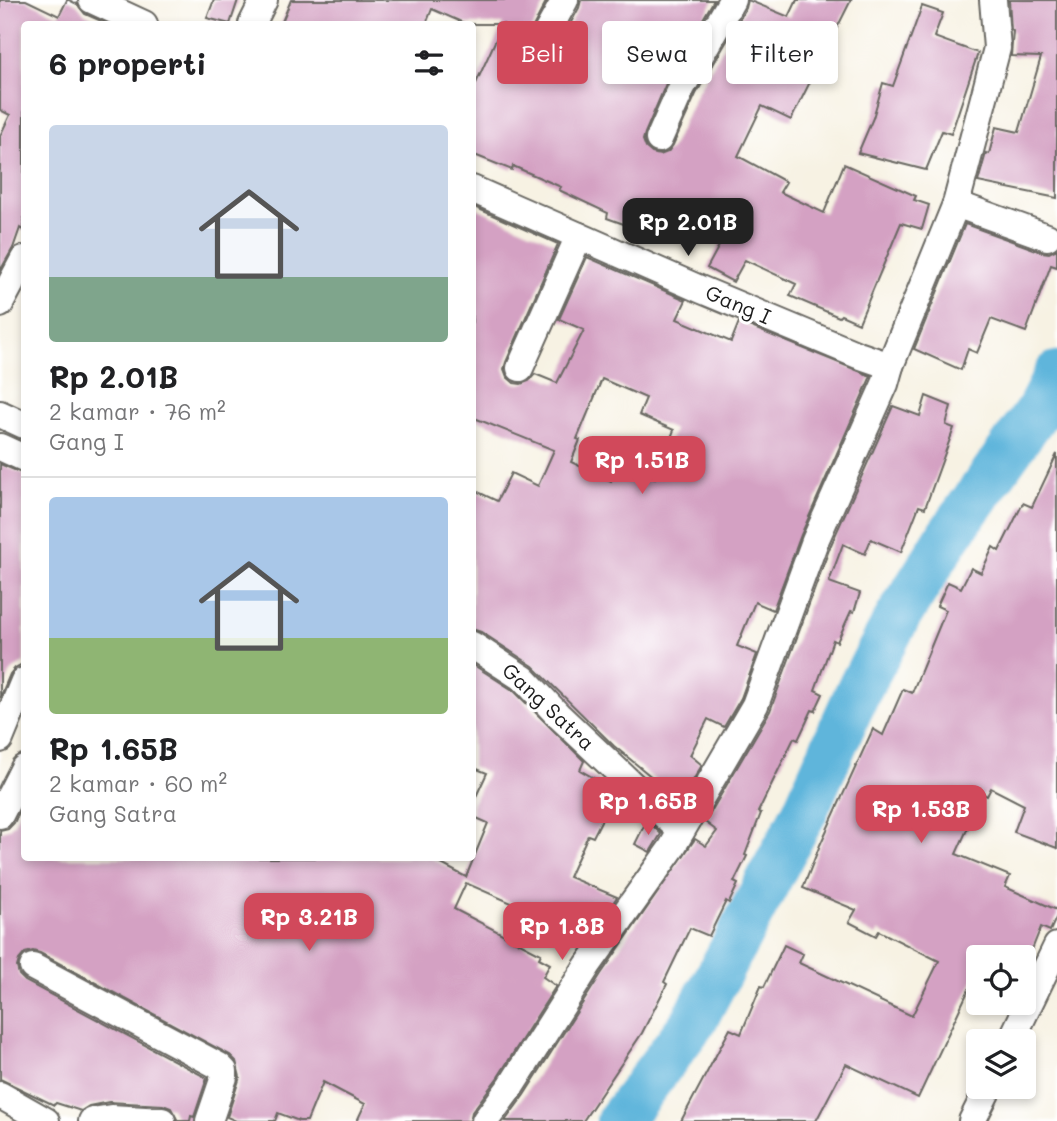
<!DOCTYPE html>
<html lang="id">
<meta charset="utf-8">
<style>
body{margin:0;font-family:Mali,sans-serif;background:#f2f2f2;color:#202124;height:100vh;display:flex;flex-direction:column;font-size:26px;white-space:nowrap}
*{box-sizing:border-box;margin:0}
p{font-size:23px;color:#757577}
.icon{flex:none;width:38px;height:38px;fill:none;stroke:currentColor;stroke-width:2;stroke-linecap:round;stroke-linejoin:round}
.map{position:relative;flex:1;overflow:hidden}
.details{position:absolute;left:21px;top:21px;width:455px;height:840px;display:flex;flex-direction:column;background:#fff;border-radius:7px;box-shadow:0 4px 10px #0003}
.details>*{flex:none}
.banner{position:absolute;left:497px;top:21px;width:455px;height:63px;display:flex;gap:14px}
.fabs{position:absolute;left:966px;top:945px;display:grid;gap:14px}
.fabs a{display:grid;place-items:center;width:70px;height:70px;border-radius:7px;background:#fff;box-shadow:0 4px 10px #0003;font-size:35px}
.price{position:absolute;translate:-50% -60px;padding:0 16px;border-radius:14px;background:#d1495b;color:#fff;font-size:23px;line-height:46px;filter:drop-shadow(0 2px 4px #0008)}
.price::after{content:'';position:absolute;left:50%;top:42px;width:21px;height:16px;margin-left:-10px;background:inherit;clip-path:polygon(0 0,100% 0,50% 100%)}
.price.on{background:#222;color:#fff}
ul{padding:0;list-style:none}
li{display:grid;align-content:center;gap:14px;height:371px;padding:0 28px}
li+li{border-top:2px solid #e0e0e0}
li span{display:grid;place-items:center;height:217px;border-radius:7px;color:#555}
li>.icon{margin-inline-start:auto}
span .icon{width:126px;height:126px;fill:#fffc;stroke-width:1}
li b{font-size:30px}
h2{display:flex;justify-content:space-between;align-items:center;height:84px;padding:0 28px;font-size:30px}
.pill{padding:0 24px;border-radius:7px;background:#fff;box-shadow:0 4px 10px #0003;font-size:24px;line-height:63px}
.pill.on{background:#d1495b;color:#fff}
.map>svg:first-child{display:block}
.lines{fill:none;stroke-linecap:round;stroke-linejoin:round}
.river{stroke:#5eb5db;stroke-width:46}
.building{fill:#d4a1c3;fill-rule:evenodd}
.minor-casing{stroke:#696762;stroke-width:30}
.minor{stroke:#fff;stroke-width:26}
.labels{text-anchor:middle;stroke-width:6;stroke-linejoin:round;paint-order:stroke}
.street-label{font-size:21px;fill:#1c1c1c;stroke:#fff}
</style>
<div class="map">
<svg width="1057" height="1121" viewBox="0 0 1057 1121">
<rect width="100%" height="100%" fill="#fff"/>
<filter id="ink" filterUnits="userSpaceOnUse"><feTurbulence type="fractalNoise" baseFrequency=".0143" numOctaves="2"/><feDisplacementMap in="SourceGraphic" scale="14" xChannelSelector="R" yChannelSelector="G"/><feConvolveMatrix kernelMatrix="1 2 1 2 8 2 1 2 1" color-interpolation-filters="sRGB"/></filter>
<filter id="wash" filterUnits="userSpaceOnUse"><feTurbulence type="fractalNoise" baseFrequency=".00686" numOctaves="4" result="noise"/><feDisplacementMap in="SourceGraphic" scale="28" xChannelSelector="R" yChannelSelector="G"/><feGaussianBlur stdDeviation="1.57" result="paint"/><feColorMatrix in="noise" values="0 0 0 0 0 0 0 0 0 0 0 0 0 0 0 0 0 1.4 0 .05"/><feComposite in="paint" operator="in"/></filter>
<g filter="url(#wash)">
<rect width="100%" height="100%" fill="#f7f2e3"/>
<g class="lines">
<!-- river -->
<polyline class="river" points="619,1121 694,1021 804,813 859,689 898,617 948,537 1039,409 1057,374"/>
</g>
<g id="blocks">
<!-- building -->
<g class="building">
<polygon points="0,0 26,0 59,16 67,0 69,0 77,4 85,14 108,24 24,24 24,231 20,228 13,248 0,271 0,136 10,115 0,110"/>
<polygon points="214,0 238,0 230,24 207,18"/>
<polygon points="291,0 547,0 515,61 518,70 524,75 531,77 538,75 545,69 579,8 581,0 714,0 668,79 645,133 643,140 646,148 652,153 660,155 668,152 673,145 696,94 746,8 748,0 789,17 797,0 851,0 791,120 762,106 738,156 786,182 780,192 824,213 844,164 916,196 914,200 929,205 922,229 901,223 859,323 841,315 839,317 790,296 796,284 745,260 733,282 707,268 720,244 680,228 681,225 641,204 632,227 607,218 608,213 559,190 561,187 513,166 512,170 472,154 472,92 503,24 466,24 432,9 426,24 281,24"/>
<polygon points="1009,0 1057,0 1057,198 978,182 986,153 989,154 996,127 1019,132 1041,57 1011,56 1013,31 1011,30"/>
<polygon points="922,6 943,13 934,37 978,53 951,134 942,131 926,170 858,153 873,118 883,83 893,86"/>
<path d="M472,206L558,244L506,362L504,369L507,377L514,383L521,384L529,381L535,374L557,383L584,330L559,319L587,257L686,300L677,319L731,342L739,322L871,376L801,535L773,610L755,602L737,646L757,654L741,698L724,727L708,719L690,755L702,765L681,801L614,746L533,666L481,632L472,629V489L497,501L511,473L538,486L554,450L472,417ZM602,379L646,398L639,415L674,430L655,478L618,464L611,481L571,462L580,440L577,439Z"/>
<polygon points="965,224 1042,252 1049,253 1057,249 1057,267 1051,265 1026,332 991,319 977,353 968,349 961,370 914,349"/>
<polygon points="926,396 951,406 946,425 954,428 925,508 919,506 901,552 871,539 865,554 843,544 829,582 860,593 854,612 851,611 837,642 833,640 815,690 823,694 815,711 812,710 798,740 794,738 758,812 761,813 745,855 747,856 734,882 738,884 729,903 726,901 709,936 690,928 664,982 667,984 642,1033 583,1121 505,1121 524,1095 601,974 695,839 706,846 717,831 705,822 770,711 830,547 893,406 920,416"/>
<polygon points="1057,454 1057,848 1014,832 1024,805 991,788 987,796 983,794 956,854 1010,876 1005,887 1057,910 1057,916 1050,931 1041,927 1029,957 978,957 978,970 918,1098 846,1064 816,1121 681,1121 730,1029 741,1034 761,986 764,987 784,945 803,954 799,963 912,1016 939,961 879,931 876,936 849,922 856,910 803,888 820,845 873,729 883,735 903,689 912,693 946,610 937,606 948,582 961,588 971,568 981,573 993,547 999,551 1023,503 1032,507"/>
<polygon points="0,464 24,474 24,663 15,668 10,674 0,698"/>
<polygon points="472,664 514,691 584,761 580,770 616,791 593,837 588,835 569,877 617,897 589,937 466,883 454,909 541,954 539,958 550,964 543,977 556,986 498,1077 472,1112 470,1121 357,1121 365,1104 323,1082 307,1121 299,1121 278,1113 275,1121 236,1121 227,1117 240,1077 236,1061 230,1055 40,953 33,951 25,953 19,960 17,967 19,975 25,981 207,1078 194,1117 191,1116 190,1121 178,1121 171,1108 163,1105 109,1102 89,1106 81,1111 56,1103 54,1105 0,1079 0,831 8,829 14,823 24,802 24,858 430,858 466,877 488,823 472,816 472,805 487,773 472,767"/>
<polygon points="647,820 661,834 650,852 635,844"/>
</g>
</g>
</g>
<g filter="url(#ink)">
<use href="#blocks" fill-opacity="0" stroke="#696762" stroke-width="2"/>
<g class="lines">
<defs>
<g id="minor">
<polyline points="92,0 144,24"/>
<polyline points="252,24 264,0"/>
<polyline points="531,61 565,0"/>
<polyline points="659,139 682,87 732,0"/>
<polyline points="472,189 702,290 858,355 890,366"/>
<polyline points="956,204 1047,237"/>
<polyline points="0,304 24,259"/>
<polyline points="520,368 579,236"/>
<polyline points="0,414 24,425"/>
<polyline points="0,447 24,458"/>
<polyline points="472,645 524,679 558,715 681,831"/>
<polyline points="0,739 24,681"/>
<polyline points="0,815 24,768"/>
<polyline points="33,967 219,1066 224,1071 224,1077 209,1121"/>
<polyline points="1011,1041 1057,946"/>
<polyline points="0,1095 46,1121"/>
<polyline points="92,1121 111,1118 162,1121"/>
<polyline points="485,1121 511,1086 588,965 671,849 755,705 815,541 885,384 890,366 956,204 997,48 993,0"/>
<polyline points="972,1121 989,1087"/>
</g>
</defs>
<!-- minor casing -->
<use href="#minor" class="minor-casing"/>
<!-- minor -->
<use href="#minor" class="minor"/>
</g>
</g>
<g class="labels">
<!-- street labels -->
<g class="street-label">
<text transform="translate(738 305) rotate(23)" y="7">Gang I</text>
<text transform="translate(548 707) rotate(43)" y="7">Gang Satra</text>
</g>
</g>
</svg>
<div class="fabs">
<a><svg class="icon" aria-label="locate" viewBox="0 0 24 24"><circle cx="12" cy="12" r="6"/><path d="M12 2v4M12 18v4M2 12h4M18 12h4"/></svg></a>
<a><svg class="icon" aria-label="layers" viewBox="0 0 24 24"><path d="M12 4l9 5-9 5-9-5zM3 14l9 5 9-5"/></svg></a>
</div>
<b class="price on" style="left:688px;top:258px">Rp 2.01B</b>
<b class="price" style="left:642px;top:496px">Rp 1.51B</b>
<b class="price" style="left:648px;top:837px">Rp 1.65B</b>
<b class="price" style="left:921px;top:845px">Rp 1.53B</b>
<b class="price" style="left:309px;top:953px">Rp 3.21B</b>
<b class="price" style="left:562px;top:962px">Rp 1.8B</b>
<div class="banner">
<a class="pill on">Beli</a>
<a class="pill">Sewa</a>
<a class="pill">Filter</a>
</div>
<section class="details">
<h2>6 properti<svg class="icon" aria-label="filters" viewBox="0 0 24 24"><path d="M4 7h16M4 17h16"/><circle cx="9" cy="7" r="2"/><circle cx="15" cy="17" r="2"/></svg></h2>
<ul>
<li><span style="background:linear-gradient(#c9d6e8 70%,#7fa58c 0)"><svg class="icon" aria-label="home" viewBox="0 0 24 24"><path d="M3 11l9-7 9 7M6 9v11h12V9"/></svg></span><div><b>Rp 2.01B</b><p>2 kamar · 76 m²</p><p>Gang I</p></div></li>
<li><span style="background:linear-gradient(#a9c7e8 65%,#8fb573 0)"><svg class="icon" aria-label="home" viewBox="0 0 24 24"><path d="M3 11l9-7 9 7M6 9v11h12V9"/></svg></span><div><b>Rp 1.65B</b><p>2 kamar · 60 m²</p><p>Gang Satra</p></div></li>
</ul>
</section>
</div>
